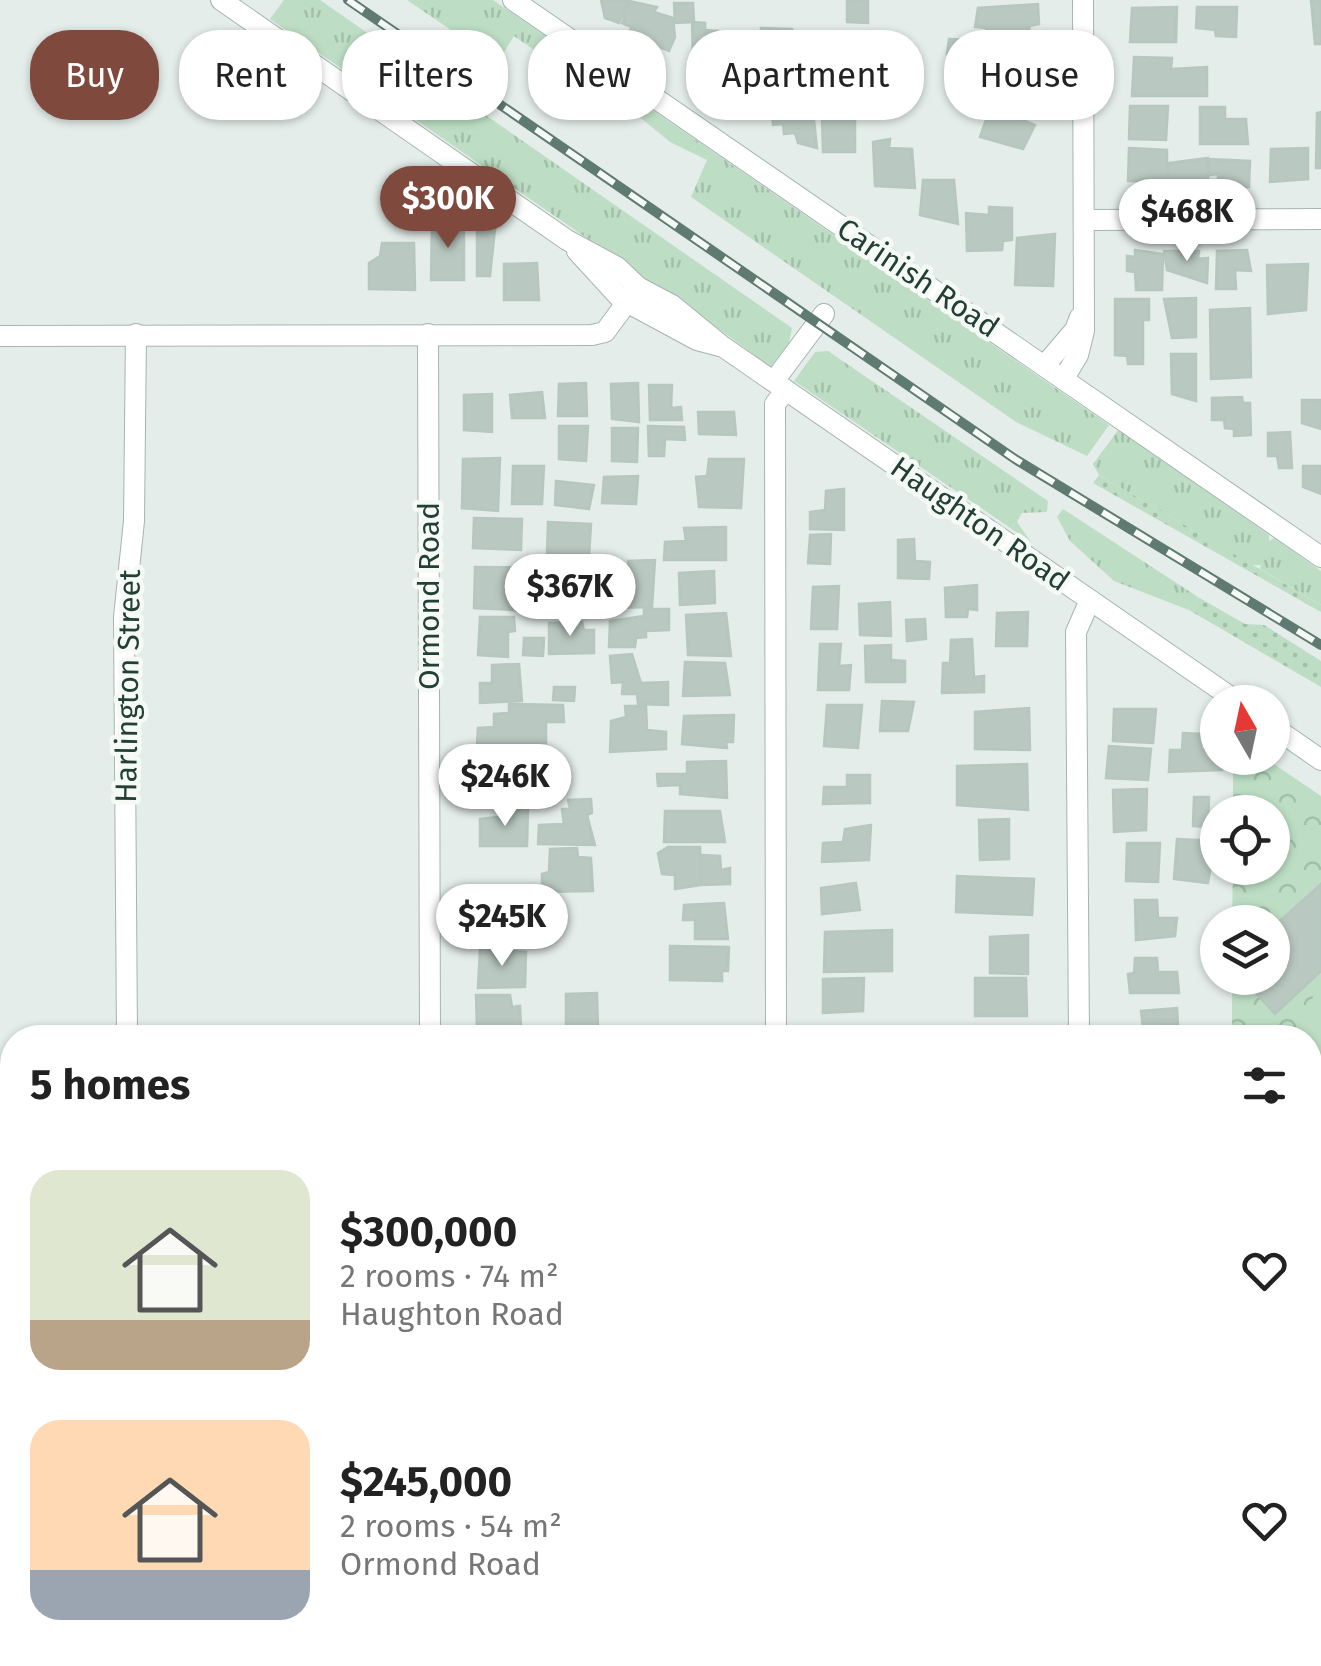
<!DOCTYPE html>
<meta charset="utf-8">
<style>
body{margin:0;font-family:"Fira Sans",sans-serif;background:#f6f6f6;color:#222;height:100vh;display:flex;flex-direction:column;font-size:38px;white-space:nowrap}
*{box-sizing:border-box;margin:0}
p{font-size:32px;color:#767676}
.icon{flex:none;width:55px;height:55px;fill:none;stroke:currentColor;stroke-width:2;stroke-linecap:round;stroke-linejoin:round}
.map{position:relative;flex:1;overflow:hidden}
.panel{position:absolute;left:0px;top:1025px;width:1322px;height:642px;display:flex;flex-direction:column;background:#fff;border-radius:40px 40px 0 0;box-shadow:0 2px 8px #0004}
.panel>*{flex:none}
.top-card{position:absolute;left:30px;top:30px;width:1262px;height:90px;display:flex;gap:20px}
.needle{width:65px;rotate:351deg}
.fabs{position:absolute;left:1200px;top:685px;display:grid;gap:20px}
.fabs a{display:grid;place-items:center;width:90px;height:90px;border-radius:50%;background:#fff;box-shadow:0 2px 8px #0004;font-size:50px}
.price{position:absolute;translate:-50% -85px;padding:0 22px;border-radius:35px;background:#fff;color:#222;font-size:32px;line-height:65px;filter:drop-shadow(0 2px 5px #0008)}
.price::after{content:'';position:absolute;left:50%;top:60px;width:30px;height:22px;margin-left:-15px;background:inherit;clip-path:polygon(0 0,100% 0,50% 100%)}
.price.current{background:#7f493d;color:#fff}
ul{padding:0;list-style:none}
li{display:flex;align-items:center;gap:30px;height:250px;padding:0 30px}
li span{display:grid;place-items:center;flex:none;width:280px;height:200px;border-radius:30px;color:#555}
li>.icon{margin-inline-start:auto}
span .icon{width:120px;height:120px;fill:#fffc;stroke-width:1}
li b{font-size:42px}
h2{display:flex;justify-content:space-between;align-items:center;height:120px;padding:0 30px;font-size:42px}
.pill{padding:0 35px;border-radius:40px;background:#fff;box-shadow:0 2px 8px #0004;font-size:35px;line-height:90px}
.pill.current{background:#7f493d;color:#fff}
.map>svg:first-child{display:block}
.grass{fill:url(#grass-tufts)}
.forest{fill:url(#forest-crowns)}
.garden{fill:url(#garden-dots)}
.pitch{fill:#bddec4}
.building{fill:#b9c8c1;stroke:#b6c7bf;stroke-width:2.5}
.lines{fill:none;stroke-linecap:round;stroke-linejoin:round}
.minor-casing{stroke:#a6b5b0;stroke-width:22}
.minor{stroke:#fff;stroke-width:20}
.rail-casing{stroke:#5e7a71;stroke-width:10}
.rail{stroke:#f5faf7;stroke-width:6;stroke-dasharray:19;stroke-linecap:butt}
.labels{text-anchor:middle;stroke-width:9;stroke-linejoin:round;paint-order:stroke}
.street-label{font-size:30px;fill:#233f36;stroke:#f5faf7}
</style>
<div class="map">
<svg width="1321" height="1666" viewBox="0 0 1321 1666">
<defs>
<pattern id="grass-tufts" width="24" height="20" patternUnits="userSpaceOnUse" patternTransform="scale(2.5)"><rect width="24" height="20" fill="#bddec4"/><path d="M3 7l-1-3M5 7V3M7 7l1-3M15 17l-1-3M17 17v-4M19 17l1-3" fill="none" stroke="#a2c0a9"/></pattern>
<pattern id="forest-crowns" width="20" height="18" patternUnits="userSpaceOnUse" patternTransform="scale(2.5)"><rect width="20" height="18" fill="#bddec4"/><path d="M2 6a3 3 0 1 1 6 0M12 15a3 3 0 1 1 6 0" fill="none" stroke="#a2c0a9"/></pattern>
<pattern id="garden-dots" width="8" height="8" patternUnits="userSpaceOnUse" patternTransform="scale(2.5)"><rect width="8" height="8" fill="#bddec4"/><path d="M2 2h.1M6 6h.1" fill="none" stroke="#a2c0a9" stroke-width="1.8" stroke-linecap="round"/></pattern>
</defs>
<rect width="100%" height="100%" fill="#e4ede9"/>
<!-- grass -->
<g class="grass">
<polygon points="284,0 320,0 792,328 789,343 771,367 668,292 650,287 627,266 270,19"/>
<polygon points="407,0 493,0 1109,425 1087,456 1016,422 691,197 707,160 670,142 631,110 603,98 514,36 498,62"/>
<polygon points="828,351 1048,501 1047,512 1022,513 1017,522 1031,542 794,381 815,352"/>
<polygon points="1119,429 1269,535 1269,541 1274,538 1321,571 1321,605 1260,569 1261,565 1252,565 1099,475 1093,464"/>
<polygon points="1063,509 1198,597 1189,610 1114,581 1070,541 1057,517"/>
</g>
<!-- forest -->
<polygon class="forest" points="1233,758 1265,758 1321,796 1321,1450 1310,1450 1310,1038 1232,1038 1232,978 1272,978 1272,922 1232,922 1233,868 1272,868 1272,812 1233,812"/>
<!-- garden -->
<g class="garden">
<polygon points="1099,475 1321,605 1321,612 1093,483"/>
<polygon points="1198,597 1245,624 1264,625 1321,661 1321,687 1189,610"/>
</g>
<!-- pitch -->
<polygon class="pitch" points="1321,980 1321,1323 1310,1297 1310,1038 1294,1037"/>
<!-- building -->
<g class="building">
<polygon points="601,0 628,0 619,23 605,18"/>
<polygon points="847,0 868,0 868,23 847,22"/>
<polygon points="1311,0 1321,0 1321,44 1315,44"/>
<polygon points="629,1 657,7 654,12 673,18 675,37 669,51 629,35 631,27 622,23"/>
<polygon points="674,3 693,3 694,22 675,23"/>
<polygon points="1038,4 1039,24 1030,26 1026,40 987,46 986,28 975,27 978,8"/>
<polygon points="1177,7 1176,42 1130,42 1132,8"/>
<polygon points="1197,7 1237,7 1236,37 1216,36 1215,30 1196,28"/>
<polygon points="692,22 705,23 706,62 693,61"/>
<polygon points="761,28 792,29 797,41 808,42 809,55 775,57 775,44 761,45"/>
<polygon points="705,30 718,31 718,70 705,70"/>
<polygon points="949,39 975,40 977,53 947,54"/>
<polygon points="718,43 731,43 732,82 719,82"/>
<polygon points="732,48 744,48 745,87 732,87"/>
<polygon points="761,50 761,76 746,77 745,54"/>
<polygon points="963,52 990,52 992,66 961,67"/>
<polygon points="1134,57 1172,58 1171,69 1207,67 1207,96 1132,96"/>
<polygon points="1031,62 1036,98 999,101 999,63"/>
<polygon points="789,74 809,74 817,148 798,143 795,133 784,134 783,124 773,125 768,85 789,83"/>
<polygon points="868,77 889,77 888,107 868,107"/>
<polygon points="991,106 1035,125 1023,149 980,137"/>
<polygon points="1130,106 1168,106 1166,140 1129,139"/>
<polygon points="1200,107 1225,107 1225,119 1246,119 1248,144 1200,144"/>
<polygon points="1321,112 1321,168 1316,168 1317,113"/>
<polygon points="855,117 855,152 823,152 822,118"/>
<polygon points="890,139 889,148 912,149 915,188 875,186 873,142"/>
<polygon points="1129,148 1167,150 1167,182 1128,181"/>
<polygon points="1308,148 1308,179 1270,182 1271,149"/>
<polygon points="1208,158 1208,189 1168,188 1168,163"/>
<polygon points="1208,159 1250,161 1249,187 1218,187 1218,174 1209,175"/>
<polygon points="923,180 954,180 958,224 920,215"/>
<polygon points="989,207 1012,208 1012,240 1003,241 1002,250 967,251 966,213 989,215"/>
<polygon points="432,221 464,222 464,280 431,280"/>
<polygon points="495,229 490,276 477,276 477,230"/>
<polygon points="1055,234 1053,286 1015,285 1017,238"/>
<polygon points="382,243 414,243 415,290 369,289 369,263 380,256"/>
<polygon points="1135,250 1163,254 1162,290 1136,290 1135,272 1127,271 1127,256 1135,257"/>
<polygon points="1247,250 1251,271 1235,270 1236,289 1216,289 1217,251"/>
<polygon points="1164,251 1199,251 1198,259 1208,258 1207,283 1167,270"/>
<polygon points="537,263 539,300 504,300 504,264"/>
<polygon points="1308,264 1306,310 1268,314 1267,265"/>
<polygon points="1196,298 1196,337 1172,338 1164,299"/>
<polygon points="1115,299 1149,299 1149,320 1143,320 1143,364 1128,364 1127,356 1115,355"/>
<polygon points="1250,308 1251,377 1211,379 1210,310"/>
<polygon points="1171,354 1196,354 1196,401 1172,394"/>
<polygon points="586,383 587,416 558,416 559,384"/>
<polygon points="638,383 639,422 612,419 611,384"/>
<polygon points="649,385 672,385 671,408 681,407 682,420 650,420"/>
<polygon points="542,392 545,418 512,418 510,395"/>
<polygon points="492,394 492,432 464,430 464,395"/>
<polygon points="1242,397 1243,403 1250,403 1251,435 1234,436 1234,429 1225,428 1224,420 1212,420 1212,398"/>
<polygon points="1302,400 1321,400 1321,429 1302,423"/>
<polygon points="698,412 734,412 736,435 699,434"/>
<polygon points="559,426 588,426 586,461 559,459"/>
<polygon points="648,426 684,427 685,440 665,439 664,456 649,456"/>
<polygon points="612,428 638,428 637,462 612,461"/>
<polygon points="1290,432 1292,468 1279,468 1277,456 1268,456 1268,433"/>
<polygon points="500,458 498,511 462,508 463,459"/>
<polygon points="709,459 744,459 741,508 699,507 696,477 707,476"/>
<polygon points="513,466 544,466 542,504 512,504"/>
<polygon points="1303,466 1321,466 1321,494 1303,487"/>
<polygon points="638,476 636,504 602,503 604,477"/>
<polygon points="556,481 594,485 589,509 555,505"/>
<polygon points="844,489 844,530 810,529 810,512 825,510 826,491"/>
<polygon points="474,518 522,519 521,550 473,548"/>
<polygon points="548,522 591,524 589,557 547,553"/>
<polygon points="726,527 726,560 664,560 665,542 686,541 684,528"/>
<polygon points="831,534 830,564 808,563 810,535"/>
<polygon points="914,539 915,561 930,562 929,579 898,578 898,540"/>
<polygon points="655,560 652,607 608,608 609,576 629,575 628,561"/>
<polygon points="475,567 575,568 574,613 474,608"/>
<polygon points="714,571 715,603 680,605 679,573"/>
<polygon points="977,585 977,610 968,609 967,617 946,617 945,588"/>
<polygon points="839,586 837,629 811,629 813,587"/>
<polygon points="890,602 891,636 860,635 859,604"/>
<polygon points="644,609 669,609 669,630 646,631 646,637 636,638 635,647 609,647 610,621 644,616"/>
<polygon points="1028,612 1027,646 996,646 997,613"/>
<polygon points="726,613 731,656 688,655 686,615"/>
<polygon points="480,617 514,617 515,631 508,632 508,657 478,655"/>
<polygon points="925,619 926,639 907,641 906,620"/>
<polygon points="582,622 584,630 594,630 594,653 549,654 549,623"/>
<polygon points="524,638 544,638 543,656 523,655"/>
<polygon points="972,639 974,677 984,676 984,692 942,693 943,663 950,663 951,640"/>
<polygon points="820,644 841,644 839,666 851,665 849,690 818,690"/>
<polygon points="891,645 891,660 905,661 905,682 866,682 865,646"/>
<polygon points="632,654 641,683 668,682 668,705 638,704 637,694 622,694 623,682 612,683 610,656"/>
<polygon points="685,662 725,663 730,695 683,696"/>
<polygon points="519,664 522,701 480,703 480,683 492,683 492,665"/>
<polygon points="554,687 575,687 574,701 553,700"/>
<polygon points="882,701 914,702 908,731 880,731"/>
<polygon points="509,704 563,705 564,722 546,722 546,744 477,744 478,728 494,727 494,714 509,713"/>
<polygon points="827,705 862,705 858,748 824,746"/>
<polygon points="625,706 646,706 647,730 666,732 666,749 610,752 611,721 626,717"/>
<polygon points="1029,708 1030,750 975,749 975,712"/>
<polygon points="1114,709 1156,709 1153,743 1113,741"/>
<polygon points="734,715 733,742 726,742 727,748 682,744 684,716"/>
<polygon points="1183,733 1203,734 1201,749 1218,750 1222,770 1169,772 1170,750 1182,750"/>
<polygon points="1109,746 1151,749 1148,780 1106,778"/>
<polygon points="484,757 557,757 557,793 489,800 488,785 478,785 478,768 485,768"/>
<polygon points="726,761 727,798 680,794 680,785 658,786 657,774 687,774 687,762"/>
<polygon points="1027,764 1028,810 957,805 957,766"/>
<polygon points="847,775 870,775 870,803 823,804 824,787 847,787"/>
<polygon points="1147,789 1146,830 1114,832 1113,790"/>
<polygon points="1194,797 1209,797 1208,827 1193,826"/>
<polygon points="591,799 592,813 587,815 595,845 538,844 539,825 564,824 562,809 570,809 568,800"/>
<polygon points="499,809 528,809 527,846 480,846 480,819 499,817"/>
<polygon points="665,811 720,811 725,842 664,842"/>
<polygon points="1009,819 1009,859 980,860 979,820"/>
<polygon points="871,825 869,860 822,862 823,843 843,842 845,829"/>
<polygon points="1177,839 1215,841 1208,883 1174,879"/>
<polygon points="1127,843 1160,843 1158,882 1126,881"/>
<polygon points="668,847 700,847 701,885 675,889 675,875 662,874 658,853"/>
<polygon points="577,848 578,857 591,858 593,891 542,892 542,874 549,872 550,849"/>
<polygon points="701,855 720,856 721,870 730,868 730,884 701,885"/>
<polygon points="957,876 1034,879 1032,915 956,912"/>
<polygon points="856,883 860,910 822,914 821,888"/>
<polygon points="1321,884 1321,971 1275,1014 1242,978 1272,978 1272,928"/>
<polygon points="475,897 515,897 514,922 519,934 487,936 486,916 475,915"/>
<polygon points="1135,900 1157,900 1158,918 1177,918 1175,936 1136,940"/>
<polygon points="724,903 728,939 695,939 695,920 683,920 684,905"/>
<polygon points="892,930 892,971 824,972 825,932"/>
<polygon points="1028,935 1028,974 990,973 990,937"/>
<polygon points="670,946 729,947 728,971 722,971 722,981 670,980"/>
<polygon points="480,949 526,952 525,987 478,988"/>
<polygon points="1135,958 1157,958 1158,972 1177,972 1179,993 1130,993 1128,974 1134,973"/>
<polygon points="864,978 863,1011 823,1013 823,979"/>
<polygon points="975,978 1026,978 1027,1016 975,1016"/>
<polygon points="597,993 598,1030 566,1032 566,994"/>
<polygon points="476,995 510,995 512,1007 520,1006 521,1027 477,1028"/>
<polygon points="1177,1008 1178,1025 1161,1025 1162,1038 1132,1038 1132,1029 1143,1027 1141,1011"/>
<polygon points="1312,1529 1321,1529 1321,1565 1312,1564"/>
<polygon points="535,1655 576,1655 576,1666 534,1666"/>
<polygon points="823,1655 872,1655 872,1658 861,1658 860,1666 823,1666"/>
<polygon points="935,1655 962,1655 959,1664 934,1666"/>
<polygon points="1130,1655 1175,1655 1176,1666 1131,1666"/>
<rect x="1178" y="1655" width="46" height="11"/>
<polygon points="730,1658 730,1666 646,1666 704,1663 704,1659"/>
<polygon points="1269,1658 1315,1658 1315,1666 1270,1666"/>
</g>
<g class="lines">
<defs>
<g id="minor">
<polyline points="221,0 567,240 617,267 638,287 672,305 722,346 1238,702"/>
<polyline points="513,0 1321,557"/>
<polyline points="1084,220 1321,219"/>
<polyline points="577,251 621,299 697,340 720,346"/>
<polyline points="428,334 430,1038"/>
<polyline points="0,336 592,335 605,332 638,287"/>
<polyline points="1045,365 1075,330 1080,317"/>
<polyline points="1064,378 1078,355 1084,331 1083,0"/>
<polyline points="774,381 824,314"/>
<polyline points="1272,726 1321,760"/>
<polyline points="127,1038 124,617 134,521 136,334"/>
<polyline points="776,1038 775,404 786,390"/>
<polyline points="1079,1038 1076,632 1090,600"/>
<polyline points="1310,1339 1321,1359"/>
<polyline points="1310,1613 1321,1613"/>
<polyline points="127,1655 127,1666"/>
<polyline points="431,1655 431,1666"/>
<polyline points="777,1655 777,1666"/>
<polyline points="1080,1666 1080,1655"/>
<polyline points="1244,1666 1244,1655"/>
</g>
</defs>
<!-- minor casing -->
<use href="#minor" class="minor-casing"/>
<!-- minor -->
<use href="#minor" class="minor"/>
<defs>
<polyline id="rail" points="348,0 1015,459 1321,645"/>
</defs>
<!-- rail casing -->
<use href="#rail" class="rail-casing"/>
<!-- rail -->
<use href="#rail" class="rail"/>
</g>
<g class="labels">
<!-- street labels -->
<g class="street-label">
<text transform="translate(918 278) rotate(34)" y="10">Carinish Road</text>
<text transform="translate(980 524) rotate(35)" y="10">Haughton Road</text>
<text transform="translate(429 596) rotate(-90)" y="10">Ormond Road</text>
<text transform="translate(128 686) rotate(-89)" y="10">Harlington Street</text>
</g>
</g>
</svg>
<div class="fabs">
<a><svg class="needle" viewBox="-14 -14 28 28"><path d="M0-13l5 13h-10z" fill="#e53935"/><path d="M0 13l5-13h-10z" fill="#767676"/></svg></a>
<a><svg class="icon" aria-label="locate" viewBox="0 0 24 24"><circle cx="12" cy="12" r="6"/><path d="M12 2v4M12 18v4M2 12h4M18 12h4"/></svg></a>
<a><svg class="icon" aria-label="layers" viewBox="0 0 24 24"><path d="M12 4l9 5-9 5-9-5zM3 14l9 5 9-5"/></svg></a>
</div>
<b class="price current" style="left:448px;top:251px">$300K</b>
<b class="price" style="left:1187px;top:264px">$468K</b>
<b class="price" style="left:570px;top:639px">$367K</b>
<b class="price" style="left:505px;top:829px">$246K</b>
<b class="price" style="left:502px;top:969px">$245K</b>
<div class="top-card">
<a class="pill current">Buy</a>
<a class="pill">Rent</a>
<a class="pill">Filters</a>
<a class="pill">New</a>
<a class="pill">Apartment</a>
<a class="pill">House</a>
</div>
<section class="panel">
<h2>5 homes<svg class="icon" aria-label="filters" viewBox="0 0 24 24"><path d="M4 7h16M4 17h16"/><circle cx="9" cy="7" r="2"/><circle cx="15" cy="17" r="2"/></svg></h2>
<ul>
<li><span style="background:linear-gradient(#dfe7d0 75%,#b9a48a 0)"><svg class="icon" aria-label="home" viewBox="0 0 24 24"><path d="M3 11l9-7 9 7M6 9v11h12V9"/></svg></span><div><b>$300,000</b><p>2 rooms · 74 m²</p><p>Haughton Road</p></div><svg class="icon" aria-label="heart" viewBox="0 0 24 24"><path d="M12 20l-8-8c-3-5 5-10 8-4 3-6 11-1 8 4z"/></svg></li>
<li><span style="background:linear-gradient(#ffd9b3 75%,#9aa5b1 0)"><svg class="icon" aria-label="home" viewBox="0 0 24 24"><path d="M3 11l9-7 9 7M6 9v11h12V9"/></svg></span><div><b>$245,000</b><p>2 rooms · 54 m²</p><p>Ormond Road</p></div><svg class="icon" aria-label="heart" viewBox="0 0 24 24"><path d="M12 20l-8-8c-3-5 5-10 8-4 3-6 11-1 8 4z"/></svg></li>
</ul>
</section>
</div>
